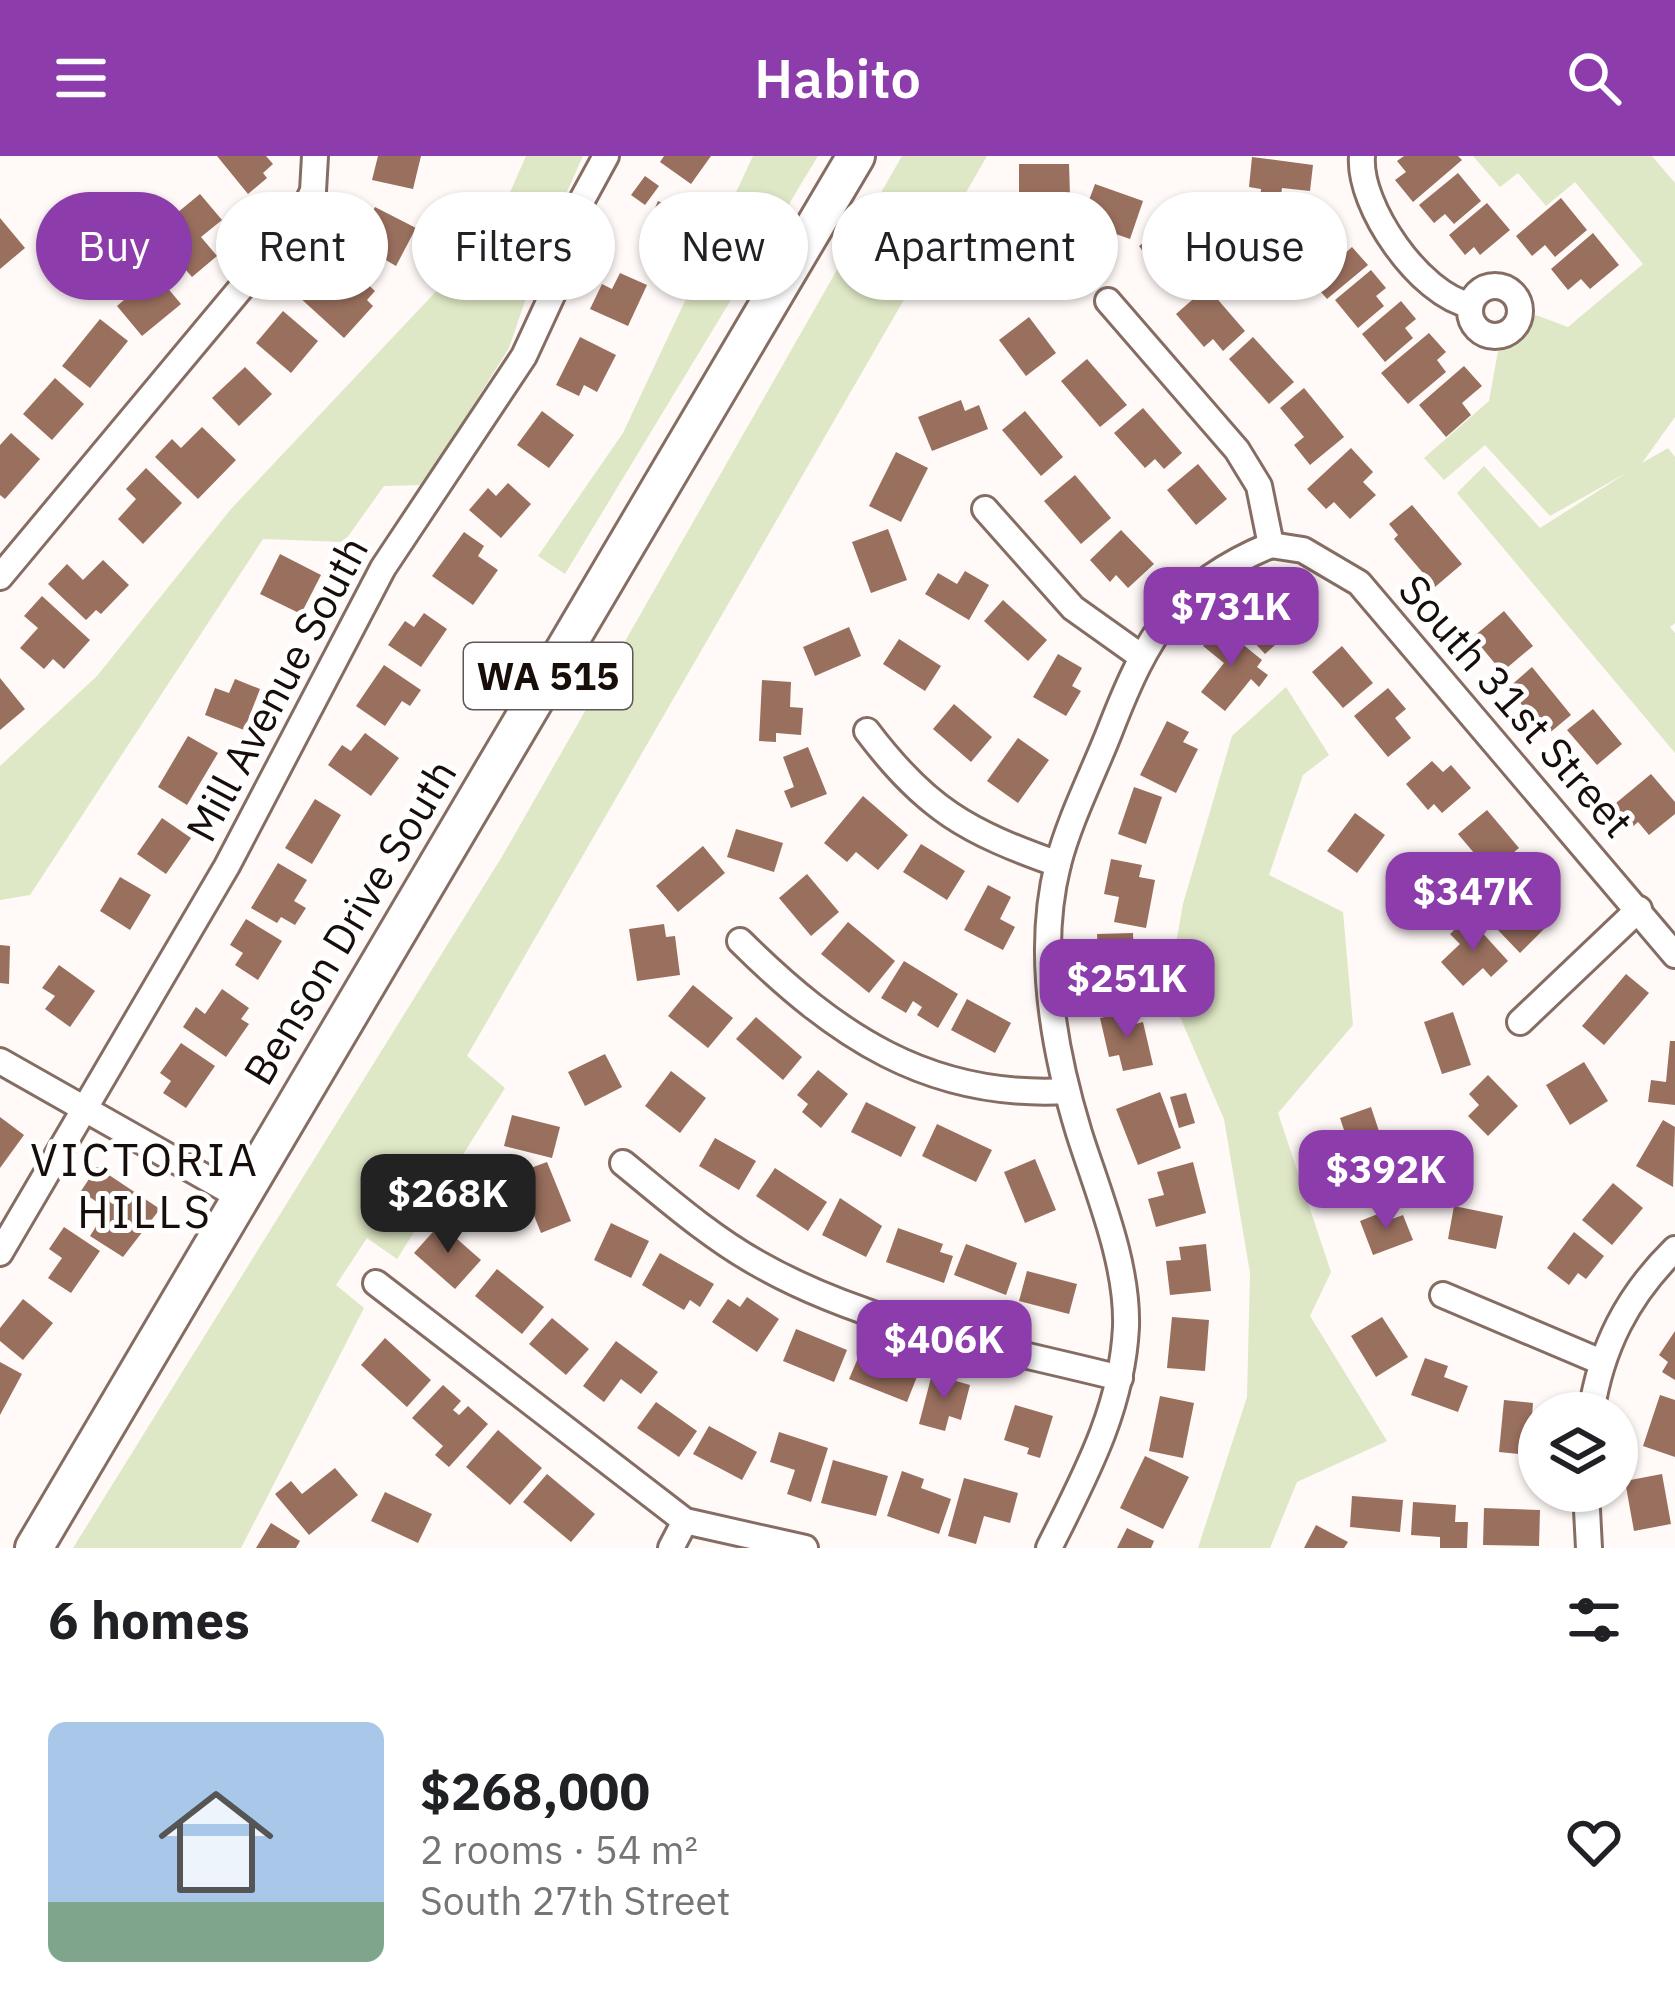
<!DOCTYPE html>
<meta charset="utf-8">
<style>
body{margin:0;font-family:"IBM Plex Sans",sans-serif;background:#f2f2f2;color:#202124;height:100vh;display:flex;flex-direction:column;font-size:45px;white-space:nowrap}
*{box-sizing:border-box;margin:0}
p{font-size:39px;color:#757577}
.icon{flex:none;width:66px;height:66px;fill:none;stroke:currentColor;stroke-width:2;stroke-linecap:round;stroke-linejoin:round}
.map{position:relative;height:1392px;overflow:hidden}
.drawer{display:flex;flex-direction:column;background:#fff;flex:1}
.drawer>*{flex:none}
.hud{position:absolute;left:36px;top:36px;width:1605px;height:108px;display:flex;gap:24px}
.buttons{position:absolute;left:1518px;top:1236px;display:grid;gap:24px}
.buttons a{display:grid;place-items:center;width:120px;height:120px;border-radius:50%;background:#fff;box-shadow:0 3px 9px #0004;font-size:60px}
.price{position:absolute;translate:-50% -102px;padding:0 27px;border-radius:24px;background:#8c3cab;color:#fff;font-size:39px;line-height:78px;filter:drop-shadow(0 3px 6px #0008)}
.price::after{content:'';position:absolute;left:50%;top:72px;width:36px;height:27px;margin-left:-18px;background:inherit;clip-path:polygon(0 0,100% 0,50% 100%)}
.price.on{background:#222;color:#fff}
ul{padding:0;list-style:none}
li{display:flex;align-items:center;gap:36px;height:300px;padding:0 48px}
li+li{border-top:3px solid #e0e0e0}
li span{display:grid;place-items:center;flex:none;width:336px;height:240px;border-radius:18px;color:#555}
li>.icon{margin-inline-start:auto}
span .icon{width:144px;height:144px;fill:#fffc;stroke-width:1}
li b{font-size:51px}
h2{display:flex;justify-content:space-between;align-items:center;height:144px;padding:0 48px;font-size:51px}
.chip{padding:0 42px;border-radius:54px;background:#fff;box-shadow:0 3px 9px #0004;font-size:42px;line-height:108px}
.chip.on{background:#8c3cab;color:#fff}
header{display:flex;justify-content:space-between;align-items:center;height:156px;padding:0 48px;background:#8c3cab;color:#fff;font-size:54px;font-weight:600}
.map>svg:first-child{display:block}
.green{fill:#dfe8c6}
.building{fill:#996f5e}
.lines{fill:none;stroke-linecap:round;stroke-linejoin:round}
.street-casing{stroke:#866d64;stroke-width:30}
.primary-casing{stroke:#866d64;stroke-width:42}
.street{stroke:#fff;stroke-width:24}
.primary{stroke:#fff;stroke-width:36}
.labels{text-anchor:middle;stroke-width:10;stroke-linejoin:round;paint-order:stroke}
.shield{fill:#fff;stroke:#5d5654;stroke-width:3}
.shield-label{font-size:39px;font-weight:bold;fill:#170e0a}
.street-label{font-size:42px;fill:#170e0a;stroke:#fff}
.neighbourhood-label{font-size:45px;letter-spacing:3px;fill:#170e0a;stroke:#fff}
</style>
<header><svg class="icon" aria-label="menu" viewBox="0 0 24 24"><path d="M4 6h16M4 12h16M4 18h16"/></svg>Habito<svg class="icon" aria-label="search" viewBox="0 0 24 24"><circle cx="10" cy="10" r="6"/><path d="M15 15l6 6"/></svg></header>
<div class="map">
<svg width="1675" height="1392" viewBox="0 0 1675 1392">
<rect width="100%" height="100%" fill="#fff9f7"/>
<!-- green -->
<g class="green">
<polygon points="526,0 583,0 546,83 509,192 423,329 384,330 344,386 263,383 30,739 0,744 0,610 97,520 231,353 493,75"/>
<polygon points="753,0 818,0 565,418 538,400 623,277"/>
<polygon points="902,0 987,0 467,900 505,932 397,1103 367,1082 336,1129 364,1152 241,1392 73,1392 503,699"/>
<polygon points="1473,0 1652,0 1675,27 1675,261 1642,307 1668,292 1675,301 1675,467 1670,471 1675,477 1675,597 1457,337 1484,310 1540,372 1628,316 1550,360 1485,289 1444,324 1424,302 1489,245 1498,195 1522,180 1533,158 1568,171 1643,108 1575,26 1546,50 1518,17 1500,31"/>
<polygon points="1286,531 1329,599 1303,619 1269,719 1343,756 1353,869 1278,957 1331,1116 1310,1160 1387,1285 1297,1326 1270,1392 1198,1392 1247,1241 1250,1117 1224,963 1168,833 1183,748 1232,580"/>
</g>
<!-- building -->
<g class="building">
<polygon points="217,0 266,0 273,8 263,17 267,22 248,38"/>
<polygon points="378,0 421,0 413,33 372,24"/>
<polygon points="664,0 711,0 691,28 660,6"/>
<polygon points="1404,0 1458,0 1462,4 1413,46 1395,24 1406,16 1397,5"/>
<polygon points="1252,1 1313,9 1310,35 1282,32 1280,47 1260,44 1261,33 1249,31"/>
<polygon points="1019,8 1069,8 1070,39 1019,40"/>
<polygon points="1458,17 1481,45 1454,68 1445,58 1434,67 1419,49"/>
<polygon points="645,20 659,30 645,49 631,39"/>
<polygon points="1095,28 1143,45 1130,83 1081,66"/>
<polygon points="200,38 222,64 201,81 217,100 192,121 164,89 177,78 166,66"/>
<polygon points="1561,42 1587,74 1555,101 1545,89 1532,100 1516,80"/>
<polygon points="658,45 682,56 672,77 685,83 681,91 670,87 664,100 639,89"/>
<polygon points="1487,47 1510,74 1480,99 1474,91 1465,99 1449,79"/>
<polygon points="375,51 416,72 396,110 384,103 378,113 350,99"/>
<polygon points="1321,55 1339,77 1293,116 1266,84 1292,62 1300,72"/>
<polygon points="1182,59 1195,77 1184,85 1206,116 1175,139 1139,90"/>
<polygon points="0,62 25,92 0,113"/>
<polygon points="1593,77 1619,109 1590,133 1581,123 1568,134 1551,113"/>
<polygon points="1025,82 1058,98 1042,132 1035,128 1029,139 996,123 1007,100 1015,103"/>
<polygon points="1335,91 1342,100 1352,91 1368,109 1327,143 1304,116"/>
<polygon points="344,106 375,135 367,144 373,150 344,182 298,140 317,119 325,127"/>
<polygon points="1371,114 1386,132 1376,140 1384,150 1358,172 1335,144"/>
<polygon points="155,117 181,148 142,180 117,150"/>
<polygon points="620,117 647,129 628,170 590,153 602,128 612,133"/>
<polygon points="1207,131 1245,175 1223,195 1213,183 1204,191 1176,158"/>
<polygon points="1401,145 1416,163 1405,172 1413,182 1385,206 1362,178"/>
<polygon points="283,155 318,185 291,217 256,187"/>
<polygon points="1029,161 1056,197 1026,220 999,184"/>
<polygon points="100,163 128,185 90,232 62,210"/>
<polygon points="1429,177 1446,196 1437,204 1446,216 1408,248 1381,217"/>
<polygon points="580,181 616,199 597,236 584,229 579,240 556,229"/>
<polygon points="1253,181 1294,226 1269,248 1229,203"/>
<polygon points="1087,203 1127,249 1100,271 1061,225"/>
<polygon points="1464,210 1482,230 1462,247 1471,259 1446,281 1419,249"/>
<polygon points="245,211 272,238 239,270 212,242"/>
<polygon points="55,222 84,248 52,284 23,258"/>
<polygon points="1304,232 1344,281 1310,309 1294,289 1304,281 1280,252"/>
<polygon points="961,244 965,255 979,249 988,273 932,295 918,261"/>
<polygon points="1143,252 1182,297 1164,313 1155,303 1145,312 1114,277"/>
<polygon points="542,255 574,279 549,312 517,289"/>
<polygon points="1025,255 1063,301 1041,320 1002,274"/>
<polygon points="202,271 236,304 198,343 155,301 172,283 181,292"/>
<polygon points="11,277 40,303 5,343 0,339 0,289"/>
<polygon points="1351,292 1373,316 1363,326 1376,339 1350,363 1334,346 1326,353 1307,333"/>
<polygon points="896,296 928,312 901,366 869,350"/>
<polygon points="1198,308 1227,343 1196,369 1167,334"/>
<polygon points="146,312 182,347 143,388 118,363 136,343 126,333"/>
<polygon points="1075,319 1111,362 1081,388 1044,345"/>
<polygon points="508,327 531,348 501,382 469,354 488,332 496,340"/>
<polygon points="1412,349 1462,408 1435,431 1394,383 1398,379 1389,368"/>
<polygon points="888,373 907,424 871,437 852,386"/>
<polygon points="1121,374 1154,408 1128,432 1116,419 1110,426 1090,404"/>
<polygon points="464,376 484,390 478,400 498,414 473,449 432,420"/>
<polygon points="280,398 321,419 301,458 260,438"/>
<polygon points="103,404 129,429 101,458 96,454 86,464 48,428 67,408 83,424"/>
<polygon points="965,415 989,429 969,464 925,438 938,417 957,428"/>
<polygon points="1275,433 1303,464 1265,498 1237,468"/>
<polygon points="42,440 90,484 64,513 53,503 44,513 20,492 38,472 24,460"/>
<polygon points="1003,444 1047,484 1028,505 984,465"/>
<polygon points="1504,455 1533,490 1502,516 1473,481"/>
<polygon points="424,457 447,473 421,511 388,489 405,465 414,471"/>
<polygon points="1220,470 1262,504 1257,511 1268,519 1259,531 1251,523 1225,555 1201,536 1224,507 1203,490"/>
<polygon points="849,471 861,500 815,520 803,491"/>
<polygon points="899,483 941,510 925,535 883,508"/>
<polygon points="1342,490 1373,527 1343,552 1312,516"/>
<polygon points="1058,498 1082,512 1072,530 1081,535 1066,560 1033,541"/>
<polygon points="384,509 421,534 410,550 402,545 385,570 356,550"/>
<polygon points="1532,511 1571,559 1547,579 1508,532"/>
<polygon points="0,522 25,553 0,574"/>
<polygon points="235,523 260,533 244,574 205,559 215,532 229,537"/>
<polygon points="762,524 791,526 790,551 803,552 801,579 776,577 776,586 759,585"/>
<polygon points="1388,532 1406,553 1395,562 1411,582 1388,601 1354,560"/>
<polygon points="954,548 992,581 971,606 933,573"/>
<polygon points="1593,553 1622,588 1597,609 1567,574"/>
<polygon points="1167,565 1189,576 1183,586 1198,593 1176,637 1140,619"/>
<polygon points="365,577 399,602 371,640 328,609 342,589 351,595"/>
<polygon points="188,580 218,597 187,649 158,631"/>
<polygon points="1018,582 1049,604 1018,647 987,625"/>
<polygon points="808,591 827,638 791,652 784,635 794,631 783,601"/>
<polygon points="1432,605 1443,616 1451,609 1471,632 1442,657 1434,648 1428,654 1406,628"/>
<polygon points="1651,618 1675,646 1675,658 1649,679 1638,666 1629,674 1610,652"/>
<polygon points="1134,631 1162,641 1146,688 1118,678"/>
<polygon points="863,640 908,679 878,714 856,696 847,706 824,687"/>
<polygon points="315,643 341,659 312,708 285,692"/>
<polygon points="1487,654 1519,692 1490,716 1458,678"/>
<polygon points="1355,657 1385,679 1357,717 1327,695"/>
<polygon points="162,662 191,682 166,718 137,698"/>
<polygon points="736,673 783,687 774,716 727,701"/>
<polygon points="921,688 965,715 947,744 903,716"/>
<polygon points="703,690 725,717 678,756 656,730"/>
<polygon points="1111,703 1142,709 1139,721 1155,724 1146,772 1114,766 1119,741 1104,738"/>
<polygon points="278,707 307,724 294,745 306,752 295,769 281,761 277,767 251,752"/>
<polygon points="807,718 839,756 811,780 779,742"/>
<polygon points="120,721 151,739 130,774 100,755"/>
<polygon points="988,729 1011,741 1000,763 1015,771 1003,794 964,774"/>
<polygon points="1534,734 1558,759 1520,797 1496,772"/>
<polygon points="1468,761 1508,805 1491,821 1483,812 1463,830 1441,806 1460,788 1450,778"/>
<polygon points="246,763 282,785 258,824 235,809 243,797 230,789"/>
<polygon points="848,766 895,805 869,837 821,798"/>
<polygon points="664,768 666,781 675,780 680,819 637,825 629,773"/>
<polygon points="1133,777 1135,839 1100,840 1097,778"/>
<polygon points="0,789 10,790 9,828 0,827"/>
<polygon points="904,805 958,838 938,872 917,859 922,851 913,845 906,857 881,842"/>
<polygon points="59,809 95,835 70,871 45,853 55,840 42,832"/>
<polygon points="1626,818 1649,837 1604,889 1582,870"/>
<polygon points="693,829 733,862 708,892 668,860"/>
<polygon points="222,833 249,852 241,863 249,868 226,901 183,871 196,851 205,858"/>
<polygon points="967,843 1011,867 995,897 951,874"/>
<polygon points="1129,856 1131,869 1143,866 1153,909 1123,915 1119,899 1109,901 1100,862"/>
<polygon points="1453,856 1471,909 1442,918 1424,866"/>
<polygon points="756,861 802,901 783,924 736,883"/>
<polygon points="1670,885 1675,885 1675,949 1648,946 1651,924 1666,926"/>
<polygon points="181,887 215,910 186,952 163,937 171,925 160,917"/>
<polygon points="605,898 622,931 585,950 568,916"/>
<polygon points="1584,906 1608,945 1570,969 1546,929"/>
<polygon points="818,914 848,938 821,972 802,956 808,948 797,939"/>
<polygon points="671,915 706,942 680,977 645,950"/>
<polygon points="1488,919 1518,950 1488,980 1468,960 1479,949 1469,938"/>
<polygon points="1160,936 1181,992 1138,1009 1116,953"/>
<polygon points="1186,937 1195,967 1179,972 1170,941"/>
<polygon points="866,946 916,971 901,1001 851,976"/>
<polygon points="1371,951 1389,1005 1370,1012 1367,1003 1355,1007 1340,962"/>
<polygon points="512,959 560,971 552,1002 504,990"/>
<polygon points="0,961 24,979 0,1012"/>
<polygon points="1663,964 1675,971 1673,1031 1636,1010"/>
<polygon points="937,968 992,994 976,1026 922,1000"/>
<polygon points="715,982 756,1005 739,1034 699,1010"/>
<polygon points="1035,1003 1056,1054 1025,1067 1004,1016"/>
<polygon points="547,1006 571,1065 541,1077 517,1017"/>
<polygon points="1193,1006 1206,1057 1156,1071 1148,1043 1164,1039 1157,1016"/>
<polygon points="97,1011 160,1053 123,1101 90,1080 107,1053 81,1035"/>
<polygon points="775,1012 827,1046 808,1075 756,1040"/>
<polygon points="1613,1027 1643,1052 1612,1089 1582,1064"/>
<polygon points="840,1042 882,1070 866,1101 822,1079"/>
<polygon points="1454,1050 1503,1060 1496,1093 1448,1083"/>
<polygon points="1388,1054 1392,1063 1403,1059 1413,1084 1373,1099 1360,1065"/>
<polygon points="611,1067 649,1085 631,1122 594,1104"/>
<polygon points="440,1068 481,1104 455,1133 414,1097"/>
<polygon points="64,1071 100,1095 71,1137 48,1122 62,1102 49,1093"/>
<polygon points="898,1072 943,1088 940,1096 953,1100 944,1127 886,1106"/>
<polygon points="1574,1076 1604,1100 1586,1123 1578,1117 1569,1129 1547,1112"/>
<polygon points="966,1088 1017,1107 1006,1139 954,1119"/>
<polygon points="1206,1088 1211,1135 1170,1139 1166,1105 1181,1104 1179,1091"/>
<polygon points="660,1097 714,1128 700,1151 690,1144 684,1154 642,1129"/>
<polygon points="497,1113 544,1151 522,1178 475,1140"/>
<polygon points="1027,1115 1077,1128 1069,1158 1019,1145"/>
<polygon points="747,1141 779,1163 757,1196 712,1166 728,1143 740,1151"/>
<polygon points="23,1143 53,1167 23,1204 0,1185 0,1172"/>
<polygon points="1172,1161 1209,1164 1205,1215 1167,1212"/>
<polygon points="1382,1161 1408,1201 1376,1221 1351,1180"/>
<polygon points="552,1162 589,1193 566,1219 529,1188"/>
<polygon points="796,1173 847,1194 834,1226 783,1205"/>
<polygon points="1675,1175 1675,1224 1662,1216 1668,1206 1659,1199"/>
<polygon points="385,1182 431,1224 407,1251 361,1209"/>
<polygon points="616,1185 658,1216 641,1238 621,1223 604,1246 583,1230"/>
<polygon points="861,1195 918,1218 907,1246 849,1223"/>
<polygon points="1425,1202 1448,1210 1444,1221 1468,1230 1458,1256 1411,1239"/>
<polygon points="0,1206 22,1218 0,1259"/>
<polygon points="932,1218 970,1229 961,1264 949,1260 945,1275 919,1268"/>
<polygon points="443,1229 461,1245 453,1254 459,1259 468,1250 488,1268 449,1311 435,1299 443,1290 412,1262"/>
<polygon points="1660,1239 1675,1244 1675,1301 1643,1290"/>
<polygon points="1160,1240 1194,1247 1183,1302 1149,1295"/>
<polygon points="1504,1244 1533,1247 1531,1273 1539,1274 1539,1300 1499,1296"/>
<polygon points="656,1246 697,1275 679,1301 637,1272"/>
<polygon points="1015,1249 1053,1260 1040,1302 1027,1298 1029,1292 1004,1284"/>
<polygon points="709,1270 757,1296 742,1324 693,1298"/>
<polygon points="498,1274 542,1312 510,1349 466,1311"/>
<polygon points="779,1276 828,1292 811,1346 787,1338 795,1314 770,1306"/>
<polygon points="1145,1300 1189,1321 1163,1373 1120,1352"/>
<polygon points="833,1304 888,1320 876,1360 821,1347"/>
<polygon points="335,1312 358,1339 309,1379 275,1338 291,1325 302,1338"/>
<polygon points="902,1315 924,1323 921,1332 951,1343 939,1378 887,1360"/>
<polygon points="547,1318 595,1358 571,1386 523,1346"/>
<polygon points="1662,1318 1671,1368 1634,1375 1625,1325"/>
<polygon points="964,1322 1018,1337 1010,1367 984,1360 976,1388 948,1380"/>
<polygon points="385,1336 432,1358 418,1387 371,1365"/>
<polygon points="1352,1340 1403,1344 1400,1376 1350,1371"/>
<polygon points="1413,1346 1456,1349 1455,1366 1468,1366 1467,1392 1440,1392 1440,1381 1411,1379"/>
<polygon points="1484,1352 1540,1354 1539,1390 1483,1389"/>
<polygon points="271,1367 300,1385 296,1392 256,1392"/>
<polygon points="1316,1369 1348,1386 1344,1392 1304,1392"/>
<polygon points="1127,1372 1154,1385 1151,1392 1117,1392"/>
</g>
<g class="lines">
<defs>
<g id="street">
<path d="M1362,0C1358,50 1420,139 1470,149"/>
<circle cx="1495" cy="155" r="25"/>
<polyline points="1108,145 1237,294 1259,330 1271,389"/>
<polyline points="985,353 1073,452 1139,499"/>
<polyline points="1271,389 1303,394 1359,427 1675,799"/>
<polyline points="0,421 301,60 313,35 315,0"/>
<path d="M867,575C926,653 967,676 1058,708"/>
<path d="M740,785C835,879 928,943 1067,935"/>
<polyline points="1520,866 1639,753"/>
<polyline points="0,905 240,1041"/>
<path d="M623,1007C666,1042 709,1080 757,1107C867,1170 998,1191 1120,1222"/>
<polyline points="0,1097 227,710 383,412 524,200 555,133 582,44 606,0"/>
<polyline points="376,1127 685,1365 805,1392"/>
<polyline points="1443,1139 1599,1205"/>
<path d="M1591,1257C1601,1192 1627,1140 1675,1093"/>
<polyline points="1586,1335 1589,1392"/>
<polyline points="671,1392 685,1365"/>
<path d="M1049,1392C1085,1320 1122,1253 1126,1171C1128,1107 1098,1037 1079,977C1053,892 1036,795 1058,708C1070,662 1094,616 1111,572C1147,480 1176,428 1271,389"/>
</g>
<polyline id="primary" points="34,1392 856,0"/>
</defs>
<!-- street casing -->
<use href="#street" class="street-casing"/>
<!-- primary casing -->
<use href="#primary" class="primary-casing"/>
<!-- street -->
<use href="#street" class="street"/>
<!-- primary -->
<use href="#primary" class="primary"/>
</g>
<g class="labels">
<!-- shield labels -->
<rect class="shield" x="464" y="487" width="168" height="66" rx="9"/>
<g class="shield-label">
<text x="548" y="534">WA 515</text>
</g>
<!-- street labels -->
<g class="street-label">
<text transform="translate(277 533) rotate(-62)" y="15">Mill Avenue South</text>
<text transform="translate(1516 550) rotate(49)" y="15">South 31st Street</text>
<text transform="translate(350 766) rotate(-59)" y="15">Benson Drive South</text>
</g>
<!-- neighbourhood labels -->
<g class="neighbourhood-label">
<text x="145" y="1020">VICTORIA<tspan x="145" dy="52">HILLS</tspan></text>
</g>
</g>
</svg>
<div class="buttons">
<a><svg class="icon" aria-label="layers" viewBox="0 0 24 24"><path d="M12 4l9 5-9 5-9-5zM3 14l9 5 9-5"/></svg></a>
</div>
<b class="price" style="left:1231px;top:513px">$731K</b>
<b class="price" style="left:1473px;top:798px">$347K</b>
<b class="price" style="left:1127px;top:885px">$251K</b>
<b class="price" style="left:1386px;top:1076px">$392K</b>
<b class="price on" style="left:448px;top:1100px">$268K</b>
<b class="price" style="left:944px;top:1246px">$406K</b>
<div class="hud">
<a class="chip on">Buy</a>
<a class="chip">Rent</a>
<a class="chip">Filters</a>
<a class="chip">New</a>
<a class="chip">Apartment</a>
<a class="chip">House</a>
</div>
</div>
<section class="drawer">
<h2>6 homes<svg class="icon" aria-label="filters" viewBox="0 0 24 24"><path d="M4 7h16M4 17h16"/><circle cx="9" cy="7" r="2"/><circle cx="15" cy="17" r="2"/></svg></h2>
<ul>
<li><span style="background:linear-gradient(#a9c7e8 75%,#7fa58c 0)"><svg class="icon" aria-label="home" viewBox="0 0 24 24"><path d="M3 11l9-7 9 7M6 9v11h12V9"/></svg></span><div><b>$268,000</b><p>2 rooms · 54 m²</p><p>South 27th Street</p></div><svg class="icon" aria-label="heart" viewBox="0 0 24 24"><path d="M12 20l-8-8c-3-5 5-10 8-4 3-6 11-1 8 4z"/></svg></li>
</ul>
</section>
